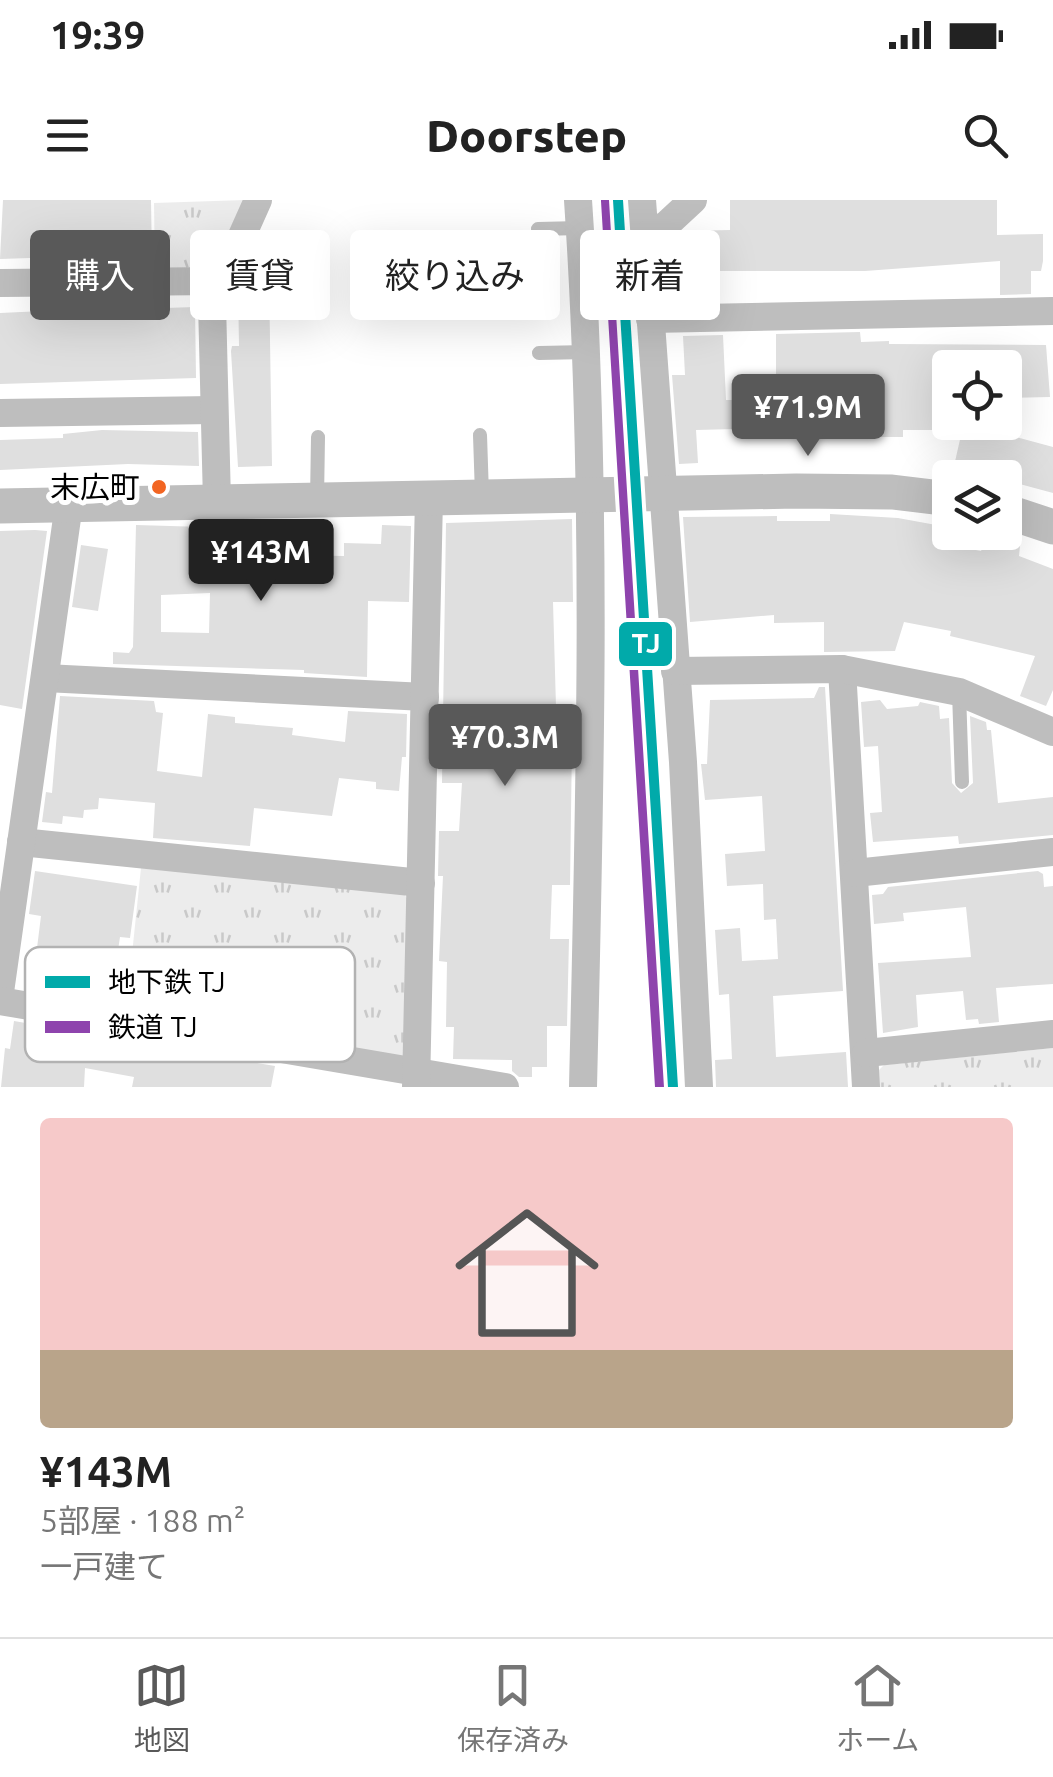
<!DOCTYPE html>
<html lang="ja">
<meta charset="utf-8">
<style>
body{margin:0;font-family:Ubuntu,"Noto Sans JP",sans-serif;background:#f6f6f6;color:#222;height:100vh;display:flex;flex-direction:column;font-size:38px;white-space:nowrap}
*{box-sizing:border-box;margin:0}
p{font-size:32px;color:#767676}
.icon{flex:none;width:55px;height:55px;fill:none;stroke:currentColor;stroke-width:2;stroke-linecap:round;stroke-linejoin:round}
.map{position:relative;height:887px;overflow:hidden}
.side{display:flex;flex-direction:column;background:#fff;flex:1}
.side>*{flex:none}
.top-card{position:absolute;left:30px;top:30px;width:995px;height:90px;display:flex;gap:20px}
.fabs{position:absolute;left:932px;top:150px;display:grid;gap:20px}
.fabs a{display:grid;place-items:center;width:90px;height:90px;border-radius:10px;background:#fff;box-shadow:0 10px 40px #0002;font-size:50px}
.price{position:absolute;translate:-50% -85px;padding:0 22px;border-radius:10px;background:#595959;color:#fff;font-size:32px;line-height:65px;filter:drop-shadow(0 2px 5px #0008)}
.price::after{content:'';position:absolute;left:50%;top:60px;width:30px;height:22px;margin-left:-15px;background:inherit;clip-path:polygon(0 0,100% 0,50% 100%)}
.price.on{background:#222;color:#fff}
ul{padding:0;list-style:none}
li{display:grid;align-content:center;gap:20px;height:530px;padding:0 40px}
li+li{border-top:2px solid #e0e0e0}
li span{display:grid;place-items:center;height:310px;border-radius:10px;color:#555}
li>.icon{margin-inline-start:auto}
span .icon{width:180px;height:180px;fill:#fffc;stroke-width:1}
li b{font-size:42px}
.pill{padding:0 35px;border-radius:10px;background:#fff;box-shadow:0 10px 40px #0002;font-size:35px;line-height:90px}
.pill.on{background:#595959;color:#fff}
.status{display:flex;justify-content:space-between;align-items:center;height:70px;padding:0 50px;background:#fff;direction:ltr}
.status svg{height:28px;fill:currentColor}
header{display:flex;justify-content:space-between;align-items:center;height:130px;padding:0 40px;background:#fff;font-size:45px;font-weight:800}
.menu{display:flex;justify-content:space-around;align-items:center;height:140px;border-top:2px solid #e0e0e0;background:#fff;font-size:28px;color:#767676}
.menu a{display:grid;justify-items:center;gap:5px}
.menu .on{color:#595959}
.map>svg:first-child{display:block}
.grass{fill:url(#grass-tufts)}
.building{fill:#dfdfdf;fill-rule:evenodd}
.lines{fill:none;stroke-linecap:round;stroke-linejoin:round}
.service{stroke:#bebebe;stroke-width:14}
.minor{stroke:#bebebe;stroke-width:28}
.tertiary{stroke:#bebebe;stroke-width:35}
.rail-1-casing{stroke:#fff;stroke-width:18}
.rail-1{stroke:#8e44ad;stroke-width:10}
.metro-1-casing{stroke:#fff;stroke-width:18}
.metro-1{stroke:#01aaaa;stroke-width:10}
.bus-dot{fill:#f26522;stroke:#fff;stroke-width:4}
.labels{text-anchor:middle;stroke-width:10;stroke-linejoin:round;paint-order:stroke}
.bus-label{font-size:30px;fill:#000;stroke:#fff;text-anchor:end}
.key{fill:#fff;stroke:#b2b2b2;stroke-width:2.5}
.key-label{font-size:28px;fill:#000}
.line-badge{stroke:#fff;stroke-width:4}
.badge-label{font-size:28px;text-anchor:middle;font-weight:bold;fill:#fff}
</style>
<div class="status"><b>19:39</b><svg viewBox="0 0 49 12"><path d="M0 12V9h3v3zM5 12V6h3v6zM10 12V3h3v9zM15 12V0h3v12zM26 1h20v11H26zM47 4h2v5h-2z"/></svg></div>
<header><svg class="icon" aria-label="menu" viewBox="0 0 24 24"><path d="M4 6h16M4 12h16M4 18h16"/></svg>Doorstep<svg class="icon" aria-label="search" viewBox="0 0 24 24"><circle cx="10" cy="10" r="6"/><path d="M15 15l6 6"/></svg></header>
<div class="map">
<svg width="1053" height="887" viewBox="0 0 1053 887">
<defs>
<pattern id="grass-tufts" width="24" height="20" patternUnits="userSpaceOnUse" patternTransform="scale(2.5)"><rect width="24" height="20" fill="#ececec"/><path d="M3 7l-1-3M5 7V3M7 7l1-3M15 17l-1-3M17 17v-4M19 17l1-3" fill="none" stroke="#c9c9c9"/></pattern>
</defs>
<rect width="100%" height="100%" fill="#fff"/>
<!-- grass -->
<g class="grass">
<polygon points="245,0 212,71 155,70 154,3"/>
<polygon points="141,668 402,691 409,701 407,852 401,858 126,812"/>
<polygon points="1053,848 1053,887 877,887 876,873 884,865"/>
</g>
<!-- building -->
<g class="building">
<polygon points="3,0 151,0 152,58 121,59 121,55 0,59"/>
<polygon points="730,0 997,0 997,35 1043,34 1043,61 1041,71 1031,71 1031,94 1000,95 1000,61 865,71 708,71 709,90 699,90 699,101 669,101 663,46 685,31 730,30"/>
<polygon points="269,77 272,266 238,267 231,151 232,146 239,146 238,87 243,78"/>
<polygon points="165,100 165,108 195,107 196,178 0,184 0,113 107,108 107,102"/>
<polygon points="860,132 861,142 889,141 889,144 1046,145 1050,197 1005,198 1005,168 950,168 950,230 903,230 903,237 841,237 837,195 776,192 776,134"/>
<polygon points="723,135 726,200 772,200 773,228 696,230 698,263 679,264 672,175 685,175 683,136"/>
<polygon points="964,222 999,227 998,232 1053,247 1053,293 954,266"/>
<polygon points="102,230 198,232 199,266 128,264 0,270 0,240 63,238 63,234"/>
<polygon points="830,314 898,318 947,327 944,344 981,351 988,335 1011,339 1010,345 1020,346 1019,356 1053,369 1053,490 1046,506 1020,496 1035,456 950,436 951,431 904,422 895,451 824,452 824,422 774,423 774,415 690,422 683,317 777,316 777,321 830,321"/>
<polygon points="572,319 573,402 553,402 557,542 572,542 570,685 552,685 550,739 569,739 567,826 547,826 547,867 532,867 532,877 519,877 512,871 512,860 453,859 454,827 446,827 447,762 439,761 443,676 438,676 439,631 459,631 462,583 442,583 446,323"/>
<path d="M136,325L204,327L205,372L240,371V354L344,356V343L381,344L382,325L411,326L409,402L368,401L367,477L304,473V470L113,464V452L129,453L133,447ZM210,393L209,433L161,432V395Z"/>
<polygon points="35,330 47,331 22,509 0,505 0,331"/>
<polygon points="81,345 108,349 98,411 72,407"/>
<polygon points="819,487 825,487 843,791 773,796 776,857 846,852 848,887 716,887 715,860 732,859 729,794 719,795 715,730 740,728 742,761 778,759 776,719 764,720 763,684 727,686 725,654 765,651 762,596 705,600 701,564 707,564 710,500 814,498"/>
<polygon points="60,496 154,501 156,512 163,513 157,571 202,577 208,514 235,517 235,523 293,528 292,535 345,542 348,511 407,514 406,557 402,557 399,591 376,589 376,582 339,578 332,616 254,608 250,646 153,638 155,603 99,598 98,609 84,610 83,618 63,616 62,624 42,622 46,592 52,593"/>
<polygon points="880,500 887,509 918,506 920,502 939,506 940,519 949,518 952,583 961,593 973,583 970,516 986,522 987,530 991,530 998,603 1053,597 1053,635 959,644 958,636 873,642 870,613 882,612 878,546 864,547 861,502"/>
<polygon points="35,671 137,686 130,738 120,737 115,770 63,763 59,793 24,787 31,755 36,756 41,716 29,714"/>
<polygon points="1038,671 1043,674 1044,687 1053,686 1053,784 996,788 999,822 979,824 978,819 966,820 963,791 916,795 918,827 883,833 878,763 971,757 966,707 903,713 904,721 874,724 872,695 883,694 888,687"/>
<polygon points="14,821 275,866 271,887 132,887 134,877 85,868 84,887 1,887 5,848 10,849"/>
</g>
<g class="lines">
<!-- service -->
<g class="service">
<polyline points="538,29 580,28"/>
<polyline points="539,153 587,152"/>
<polyline points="480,235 482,295"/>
<polyline points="317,300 318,237"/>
<polyline points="959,492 962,582"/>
</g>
<!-- minor -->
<g class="minor">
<path d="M578,0C598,296 590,591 583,887"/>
<polyline points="642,0 683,562 699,887"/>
<polyline points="645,36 666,25 693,0"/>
<polyline points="0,83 219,81"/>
<polyline points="650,119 1053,111"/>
<polyline points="0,213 214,210"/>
<polyline points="217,302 212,103 258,0"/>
<polyline points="842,469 866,887"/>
<polyline points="675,471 842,469 959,492 1053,532"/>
<polyline points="45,478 425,497"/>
<polyline points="21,642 421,683"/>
<polyline points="855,673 1053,652"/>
<polyline points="0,792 69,304"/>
<polyline points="0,801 505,887"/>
<polyline points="866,853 1053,834"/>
<polyline points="416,887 429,298"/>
</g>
<!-- tertiary -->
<g class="tertiary">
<polyline points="0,306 796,291 892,292 950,299"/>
<polyline points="1005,311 1053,327"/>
</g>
<defs>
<polyline id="rail-1" points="606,1 660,887"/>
</defs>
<!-- rail-1 casing -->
<use href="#rail-1" class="rail-1-casing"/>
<!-- rail-1 -->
<use href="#rail-1" class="rail-1"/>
<defs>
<polyline id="metro-1" points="618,0 673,887"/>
</defs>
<!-- metro-1 casing -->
<use href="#metro-1" class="metro-1-casing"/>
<!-- metro-1 -->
<use href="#metro-1" class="metro-1"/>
</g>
<!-- markers -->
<circle class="bus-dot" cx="159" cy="287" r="9"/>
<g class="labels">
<!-- bus labels -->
<g class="bus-label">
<text x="140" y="298">末広町</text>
</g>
</g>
<!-- legend -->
<rect x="25" y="747" width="330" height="115" rx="15" class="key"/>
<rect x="45" y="776" width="45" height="12" fill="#01aaaa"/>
<rect x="45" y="821" width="45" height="12" fill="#8e44ad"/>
<g class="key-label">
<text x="108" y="792">地下鉄 TJ</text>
<text x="108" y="837">鉄道 TJ</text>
</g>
<rect class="line-badge" x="617" y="420" width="57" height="48" rx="10" fill="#01aaaa"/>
<g class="badge-label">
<text x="646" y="453">TJ</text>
</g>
</svg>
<div class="fabs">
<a><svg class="icon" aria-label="locate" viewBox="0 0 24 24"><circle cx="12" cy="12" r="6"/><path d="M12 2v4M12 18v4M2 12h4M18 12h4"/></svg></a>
<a><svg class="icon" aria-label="layers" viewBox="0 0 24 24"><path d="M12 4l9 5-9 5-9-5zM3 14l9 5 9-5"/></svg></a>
</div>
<b class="price" style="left:808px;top:259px">¥71.9M</b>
<b class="price on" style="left:261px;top:404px">¥143M</b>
<b class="price" style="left:505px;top:589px">¥70.3M</b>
<div class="top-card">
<a class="pill on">購入</a>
<a class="pill">賃貸</a>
<a class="pill">絞り込み</a>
<a class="pill">新着</a>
</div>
</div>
<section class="side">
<ul>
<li><span style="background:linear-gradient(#f6c9c9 75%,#b9a48a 0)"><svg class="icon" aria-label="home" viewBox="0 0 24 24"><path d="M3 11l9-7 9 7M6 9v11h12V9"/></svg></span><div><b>¥143M</b><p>5部屋 · 188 m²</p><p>一戸建て</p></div></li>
</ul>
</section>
<nav class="menu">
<a class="on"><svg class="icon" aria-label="map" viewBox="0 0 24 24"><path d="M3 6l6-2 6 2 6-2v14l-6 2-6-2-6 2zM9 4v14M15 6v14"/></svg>地図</a>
<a><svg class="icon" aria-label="saved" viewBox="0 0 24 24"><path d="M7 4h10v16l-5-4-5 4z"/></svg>保存済み</a>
<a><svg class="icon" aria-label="home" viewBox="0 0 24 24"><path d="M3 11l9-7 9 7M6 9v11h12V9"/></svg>ホーム</a>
</nav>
